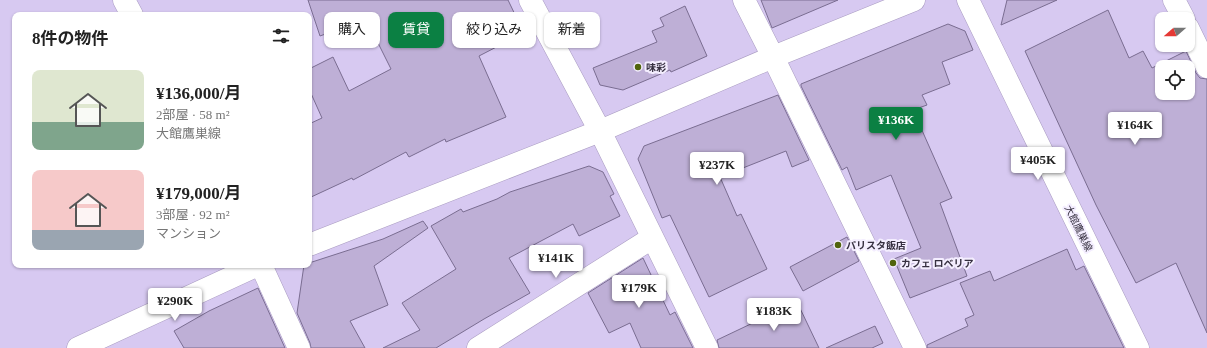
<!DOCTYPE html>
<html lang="ja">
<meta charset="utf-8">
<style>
body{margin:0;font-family:"Times New Roman","Noto Sans JP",serif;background:#f2f2f2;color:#222;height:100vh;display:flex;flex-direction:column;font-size:15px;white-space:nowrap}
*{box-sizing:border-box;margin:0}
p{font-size:13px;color:#767676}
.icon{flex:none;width:22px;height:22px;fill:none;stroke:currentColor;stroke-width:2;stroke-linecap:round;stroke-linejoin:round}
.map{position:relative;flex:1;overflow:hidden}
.sheet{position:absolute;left:12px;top:12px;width:300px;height:256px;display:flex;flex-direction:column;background:#fff;border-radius:8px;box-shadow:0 1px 3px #0004}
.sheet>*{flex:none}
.banner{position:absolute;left:324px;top:12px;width:380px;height:36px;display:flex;gap:8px}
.needle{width:26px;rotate:250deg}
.buttons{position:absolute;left:1155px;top:12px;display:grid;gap:8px}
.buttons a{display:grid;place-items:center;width:40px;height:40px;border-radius:8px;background:#fff;box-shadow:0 1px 3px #0004;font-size:20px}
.price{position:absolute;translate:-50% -34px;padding:0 9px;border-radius:4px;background:#fff;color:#222;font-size:13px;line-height:26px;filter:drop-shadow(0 1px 2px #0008)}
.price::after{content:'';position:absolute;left:50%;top:24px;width:12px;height:9px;margin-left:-6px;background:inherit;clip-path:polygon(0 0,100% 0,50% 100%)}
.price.selected{background:#0b8043;color:#fff}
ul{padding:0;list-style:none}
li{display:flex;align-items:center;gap:12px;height:100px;padding:0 20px}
li span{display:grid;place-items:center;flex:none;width:112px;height:80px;border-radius:8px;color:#555}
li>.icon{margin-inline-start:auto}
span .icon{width:48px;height:48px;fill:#fffc;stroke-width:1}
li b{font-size:17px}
h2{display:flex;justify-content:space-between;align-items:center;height:48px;padding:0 20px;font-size:17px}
.tag{padding:0 14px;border-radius:8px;background:#fff;box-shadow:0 1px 3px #0004;font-size:14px;line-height:36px}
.tag.selected{background:#0b8043;color:#fff}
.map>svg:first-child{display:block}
.building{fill:#beafd6;stroke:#7a6d91;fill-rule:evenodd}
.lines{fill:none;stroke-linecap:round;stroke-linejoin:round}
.minor-casing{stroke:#a99bc1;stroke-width:23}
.tertiary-casing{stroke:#a99bc1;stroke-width:23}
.secondary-casing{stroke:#a99bc1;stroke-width:23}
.minor{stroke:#fff;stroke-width:22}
.tertiary{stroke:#fff;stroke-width:22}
.secondary{stroke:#fff;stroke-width:22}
.poi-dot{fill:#51640d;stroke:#f4eeff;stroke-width:1.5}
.labels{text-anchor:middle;stroke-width:4;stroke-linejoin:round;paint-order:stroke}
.poi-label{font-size:10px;font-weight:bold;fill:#363040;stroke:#f4eeff;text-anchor:start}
.street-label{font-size:10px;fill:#363040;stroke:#f4eeff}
</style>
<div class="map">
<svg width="1207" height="348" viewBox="0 0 1207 348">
<rect width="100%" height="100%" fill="#d7c9f1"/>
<!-- building -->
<g class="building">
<polygon points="308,0 508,0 521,27 504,35 508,41 479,56 506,117 446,142 445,139 409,157 406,152 353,180 352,178 309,198 309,124 322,118 309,89 309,69 333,57 349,91 391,69 366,19 320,36"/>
<polygon points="761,0 838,0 772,28"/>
<polygon points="1007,0 1057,0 1001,25"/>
<polygon points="685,6 707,56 671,72 670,70 623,90 600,85 593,68 657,42 652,31 664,26 660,18"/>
<path d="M1108,10L1129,58L1143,51L1152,68L1186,51L1196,73L1200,78L1207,79V333L1176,263L1136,283L1096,205L1025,51ZM1162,67H1188V93H1162Z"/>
<polygon points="948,24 965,31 973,50 942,62 950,84 922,95 927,105 913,110 952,198 940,203 967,276 910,298 894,259 921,248 891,175 856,190 847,167 842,170 801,86 801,84"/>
<polygon points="778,95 809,160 792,167 786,151 720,177 737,216 741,214 767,269 709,297 670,215 662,218 638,159 644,146"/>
<polygon points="589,166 603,172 614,194 610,196 620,216 579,236 573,224 509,258 530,293 484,319 436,348 383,348 420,330 402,303 456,269 431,226 461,209 463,212 497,199 510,192"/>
<polygon points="423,221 428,228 374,266 388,305 350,321 365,348 311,348 310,343 297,313 304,265 309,265 309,263 383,239"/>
<polygon points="847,237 859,261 803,291 790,267"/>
<polygon points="1067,249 1076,270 1084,266 1124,348 927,348 927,345 968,326 965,319 974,315 960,283 990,271 994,281"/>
<polygon points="643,258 670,315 675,312 693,348 641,348 630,323 609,333 588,293"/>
<polygon points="258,288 285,348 184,348 174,331 209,311"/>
<polygon points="797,302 819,348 719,348 717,340"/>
<polygon points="875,326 883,343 872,348 826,348"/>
</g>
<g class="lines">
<defs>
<g id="minor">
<polyline points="124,0 132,15"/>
<polyline points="530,0 600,131 707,348"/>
<polyline points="744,0 773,57 915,348"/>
<polyline points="1174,0 1184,19"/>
<polyline points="1188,28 1207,67"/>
<polyline points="261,265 299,348"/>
<polyline points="478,348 652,238"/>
</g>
<g id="tertiary">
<polyline points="309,245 600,131 773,57 914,0"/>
<polyline points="78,348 258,265"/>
</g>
<polyline id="secondary" points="968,0 1138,348"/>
</defs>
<!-- minor casing -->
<use href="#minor" class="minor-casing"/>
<!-- tertiary casing -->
<use href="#tertiary" class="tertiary-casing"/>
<!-- secondary casing -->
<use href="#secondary" class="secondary-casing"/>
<!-- minor -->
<use href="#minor" class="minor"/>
<!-- tertiary -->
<use href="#tertiary" class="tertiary"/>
<!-- secondary -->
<use href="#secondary" class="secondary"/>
</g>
<!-- markers -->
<g class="poi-dot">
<circle cx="638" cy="67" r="4"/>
<circle cx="838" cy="245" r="4"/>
<circle cx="893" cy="263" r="4"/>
</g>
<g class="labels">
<!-- poi labels -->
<g class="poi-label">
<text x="646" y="71">味彩</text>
<text x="846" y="249">パリスタ飯店</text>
<text x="901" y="267">カフェ ロベリア</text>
</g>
<!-- street labels -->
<g class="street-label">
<text transform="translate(1079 228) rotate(64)" y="4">大館鷹巣線</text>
</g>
</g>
</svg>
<div class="buttons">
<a><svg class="needle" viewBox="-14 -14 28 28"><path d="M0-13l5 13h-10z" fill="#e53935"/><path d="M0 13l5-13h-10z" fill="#767676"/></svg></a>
<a><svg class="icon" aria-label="locate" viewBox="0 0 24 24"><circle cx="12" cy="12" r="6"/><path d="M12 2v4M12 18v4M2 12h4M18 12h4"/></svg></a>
</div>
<b class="price selected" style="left:896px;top:141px">¥136K</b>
<b class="price" style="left:1135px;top:146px">¥164K</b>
<b class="price" style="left:1038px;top:181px">¥405K</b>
<b class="price" style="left:717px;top:186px">¥237K</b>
<b class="price" style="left:556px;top:279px">¥141K</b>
<b class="price" style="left:639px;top:309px">¥179K</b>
<b class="price" style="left:175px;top:322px">¥290K</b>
<b class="price" style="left:774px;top:332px">¥183K</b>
<div class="banner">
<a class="tag">購入</a>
<a class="tag selected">賃貸</a>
<a class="tag">絞り込み</a>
<a class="tag">新着</a>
</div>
<section class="sheet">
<h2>8件の物件<svg class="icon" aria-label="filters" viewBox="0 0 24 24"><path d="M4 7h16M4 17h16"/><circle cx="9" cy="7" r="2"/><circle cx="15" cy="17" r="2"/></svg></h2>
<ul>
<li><span style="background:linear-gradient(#dfe7d0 65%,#7fa58c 0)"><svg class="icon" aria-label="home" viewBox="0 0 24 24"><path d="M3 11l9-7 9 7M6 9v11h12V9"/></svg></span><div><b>¥136,000/月</b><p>2部屋 · 58 m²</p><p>大館鷹巣線</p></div></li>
<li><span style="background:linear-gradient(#f6c9c9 75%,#9aa5b1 0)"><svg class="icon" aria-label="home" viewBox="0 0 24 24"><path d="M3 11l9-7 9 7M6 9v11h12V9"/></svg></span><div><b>¥179,000/月</b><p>3部屋 · 92 m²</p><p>マンション</p></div></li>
</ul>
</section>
</div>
